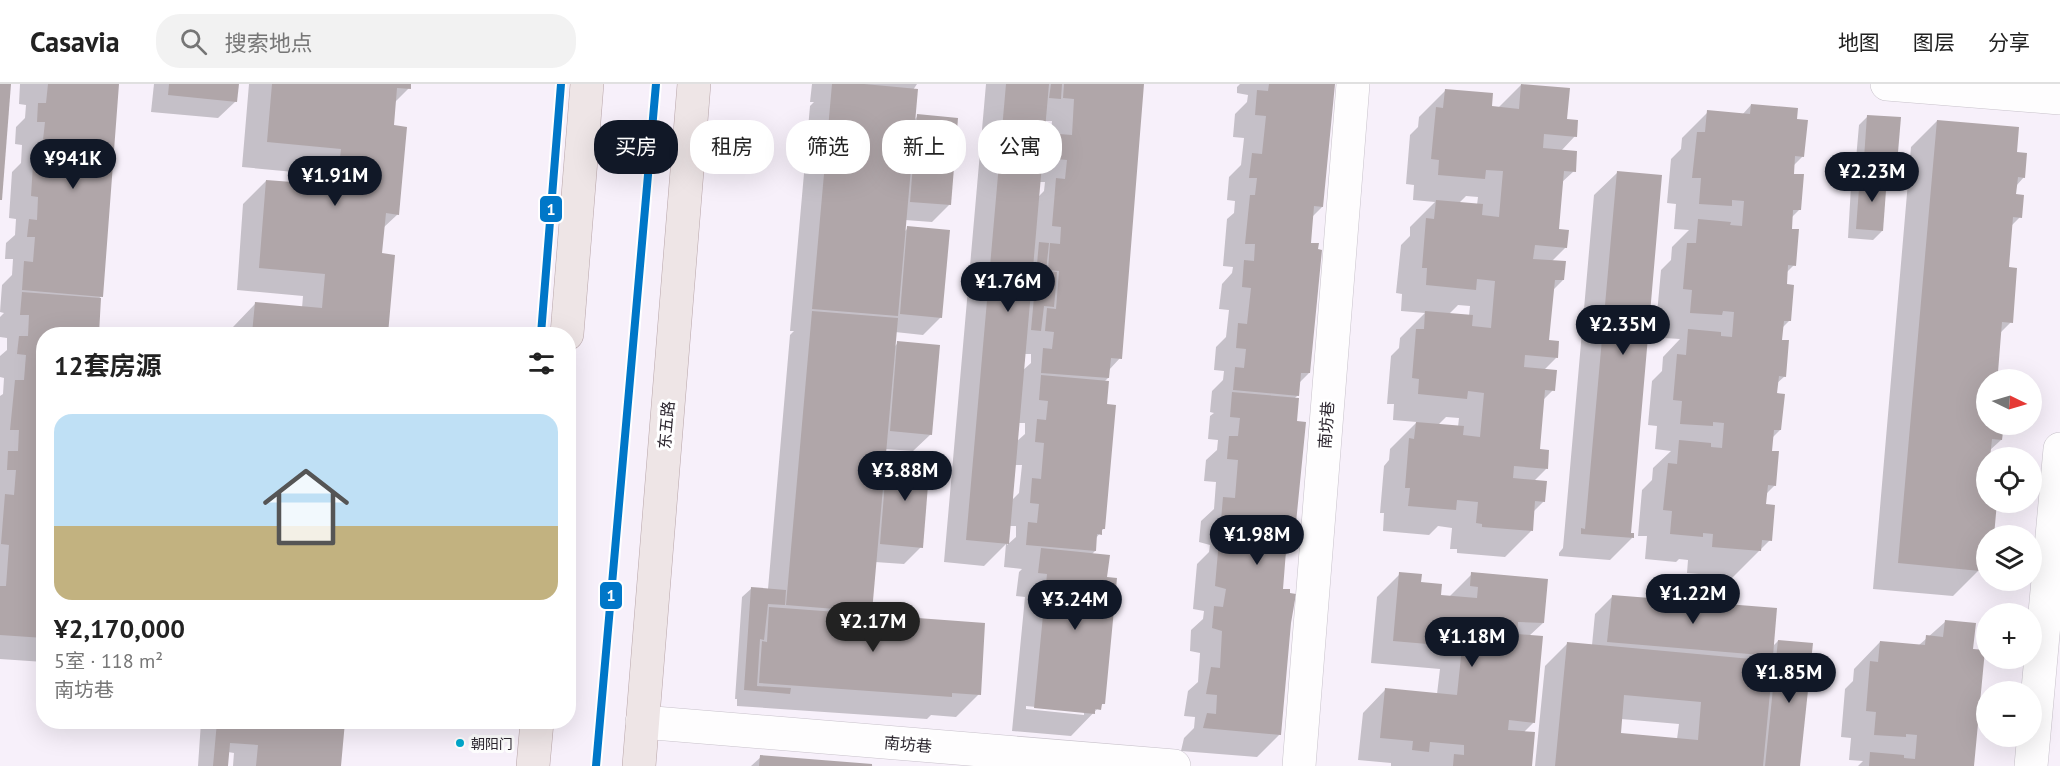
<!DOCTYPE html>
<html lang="zh">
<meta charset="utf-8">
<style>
body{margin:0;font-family:"PT Sans","Noto Sans SC",sans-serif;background:#f2f2f2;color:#222;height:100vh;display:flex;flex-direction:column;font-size:22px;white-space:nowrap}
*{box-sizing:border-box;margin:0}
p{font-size:20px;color:#767676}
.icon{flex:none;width:33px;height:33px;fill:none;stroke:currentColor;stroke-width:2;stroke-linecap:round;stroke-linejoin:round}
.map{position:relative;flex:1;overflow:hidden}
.sheet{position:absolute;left:36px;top:243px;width:540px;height:402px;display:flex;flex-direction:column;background:#fff;border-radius:24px;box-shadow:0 6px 24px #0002}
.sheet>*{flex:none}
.guide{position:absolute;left:594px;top:36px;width:570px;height:54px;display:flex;gap:12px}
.needle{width:39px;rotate:95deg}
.fabs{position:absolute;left:1976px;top:285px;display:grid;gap:12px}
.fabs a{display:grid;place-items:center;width:66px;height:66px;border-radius:50%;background:#fff;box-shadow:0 6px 24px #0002;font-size:30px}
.price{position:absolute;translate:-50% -51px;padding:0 14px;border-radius:21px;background:#111827;color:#fff;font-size:20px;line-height:39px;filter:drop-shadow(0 2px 3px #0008)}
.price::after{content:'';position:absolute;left:50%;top:36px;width:18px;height:14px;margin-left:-9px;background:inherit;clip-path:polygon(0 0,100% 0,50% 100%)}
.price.active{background:#222;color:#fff}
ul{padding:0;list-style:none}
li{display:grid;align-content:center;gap:12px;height:318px;padding:0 18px}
li span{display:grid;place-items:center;height:186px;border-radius:18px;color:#555}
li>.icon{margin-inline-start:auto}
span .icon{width:108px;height:108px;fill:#fffc;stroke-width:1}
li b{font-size:26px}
h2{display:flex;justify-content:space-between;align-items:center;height:72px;padding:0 18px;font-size:26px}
.tag{padding:0 21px;border-radius:24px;background:#fff;box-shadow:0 6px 24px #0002;font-size:21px;line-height:54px}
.tag.active{background:#111827;color:#fff}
header{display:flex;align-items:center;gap:36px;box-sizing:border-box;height:84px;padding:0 30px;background:#fff;border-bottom:2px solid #e0e0e0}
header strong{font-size:28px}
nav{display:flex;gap:33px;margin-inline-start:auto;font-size:21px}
.search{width:420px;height:54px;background:#f2f2f2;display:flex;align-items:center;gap:15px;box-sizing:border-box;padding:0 21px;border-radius:24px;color:#767676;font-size:22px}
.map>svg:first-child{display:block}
.shadow{fill:#0003;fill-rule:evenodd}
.building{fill:#b0a6a9;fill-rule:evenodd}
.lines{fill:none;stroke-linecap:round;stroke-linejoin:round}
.minor-casing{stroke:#c8c2cb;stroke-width:34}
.major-casing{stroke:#b8a5a9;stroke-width:34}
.minor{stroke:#fefdfe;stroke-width:33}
.major{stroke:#eee5e6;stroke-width:33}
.metro-1-casing{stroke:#fff;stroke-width:12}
.metro-1{stroke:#0077c8;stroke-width:8}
.bus-dot{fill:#00a9ce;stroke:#fff;stroke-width:2}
.labels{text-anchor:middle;stroke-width:6;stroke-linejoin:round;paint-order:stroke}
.bus-label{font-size:14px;fill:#2d2730;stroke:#fff;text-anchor:start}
.street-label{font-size:16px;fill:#2d2730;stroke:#fff}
.line-badge{stroke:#fff;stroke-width:2}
.badge-label{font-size:16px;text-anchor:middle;font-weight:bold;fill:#fff}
</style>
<header>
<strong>Casavia</strong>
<div class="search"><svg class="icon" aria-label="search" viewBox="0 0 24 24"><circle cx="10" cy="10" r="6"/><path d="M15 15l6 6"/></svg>搜索地点</div>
<nav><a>地图</a><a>图层</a><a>分享</a></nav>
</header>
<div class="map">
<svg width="2060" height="682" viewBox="0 0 2060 682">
<rect width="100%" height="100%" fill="#f7f0fa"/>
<!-- shadow -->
<g class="shadow">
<polygon points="20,0 117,0 102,212 98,215 100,216 97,250 44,250 44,578 0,575 0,312 3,310 4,294 0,293 0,272 7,266 7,254 0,253 0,233 4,229 0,228 2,201 12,191 13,175 5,175 6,159 15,151 16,135 9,134 12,88 21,79 22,61 15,60 16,43 25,34 26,21 19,20"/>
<polygon points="154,0 237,0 236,17 218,34 151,28"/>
<polygon points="249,0 410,0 409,4 394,19 392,43 398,130 383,144 381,171 394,172 387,250 232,250 233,243 255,220 302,224 303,212 237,206 243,120 266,97 314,101 315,90 242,83"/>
<polygon points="812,0 917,0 913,6 914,36 918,32 950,120 932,138 905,136 904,148 908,144 941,233 923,251 895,248 894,263 898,259 931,350 913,367 885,365 884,378 888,373 921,463 904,480 875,478 871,527 866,532 979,610 956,633 931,631 927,635 737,622 737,615 735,615 742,513 752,504 768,505 790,251 794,247 790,247 810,22 814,18 810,18"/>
<path d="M986,0H1142L1120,274L1109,286L1108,294L1104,298L1106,322L1104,444L1096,454L1095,467L1091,471L1105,495L1103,619L1071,652L1012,647L1025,513L1016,512L1019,488L1022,485L1004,483L1006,460L984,482L944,478ZM1044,37H1052L1050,61L1041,70ZM1039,98H1045L1044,107L1037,114ZM1024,270H1031V279L1022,287ZM1018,339H1025V350L1016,358ZM1014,381H1022L1019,409L1011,417ZM1009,442H1016V453L1007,461ZM1026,622L1084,628V631L1026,625Z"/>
<polygon points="1240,0 1333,0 1322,123 1312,133 1310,160 1309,289 1299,299 1298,311 1294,315 1290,466 1284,473 1281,506 1290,539 1280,650 1257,673 1181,667 1184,654 1194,644 1195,633 1184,632 1188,607 1198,598 1200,569 1190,567 1191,546 1203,535 1204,527 1193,525 1197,480 1209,468 1210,461 1199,458 1201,437 1214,425 1216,398 1204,397 1206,376 1217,366 1218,356 1208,355 1210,332 1214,329 1210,328 1212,307 1223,296 1224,287 1214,286 1216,263 1226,253 1229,226 1219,225 1222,200 1232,189 1233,183 1223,182 1227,135 1234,129 1235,117 1227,116 1229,93 1241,81 1244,54 1233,53 1235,30 1247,18 1248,11 1237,9 1237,3"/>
<path d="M1521,1L1565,36L1575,52L1561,67L1574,87L1561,99L1557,147L1566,163L1552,177L1563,196L1552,207L1548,258L1556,274L1544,286L1553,306L1542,317L1538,367L1546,385L1534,397L1544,417L1533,428L1531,447L1505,473L1457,469V465H1450L1452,444L1438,442L1429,451L1383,447L1384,429H1380L1384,382L1389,376L1390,365L1417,338L1393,336L1394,320H1387L1391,272L1399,264L1400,254L1425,229L1401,227L1402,210L1396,209L1401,161L1410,152V143L1435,118L1413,116L1414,101L1406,100L1410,51L1418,43L1419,33L1445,7L1490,24H1498ZM1466,112L1478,113L1477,121L1459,119ZM1458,221L1470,222L1469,232L1449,230ZM1446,333L1459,334L1458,343L1438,341Z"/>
<polygon points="1751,21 1795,37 1803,72 1793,82 1792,91 1799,126 1791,134 1794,181 1786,189 1789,237 1781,245 1780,257 1785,292 1776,300 1776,311 1780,346 1772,354 1771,368 1775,401 1765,411 1764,421 1770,456 1733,493 1687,489 1688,476 1679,475 1676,478 1645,475 1647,452 1638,452 1642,406 1652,396 1653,384 1671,367 1655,365 1657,342 1648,341 1652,297 1662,287 1663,273 1680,255 1664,254 1666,231 1657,230 1661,186 1671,176 1672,163 1689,146 1674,145 1676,120 1667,119 1671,75 1681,65 1682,54 1708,28 1742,31"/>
<polygon points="1868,32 1894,92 1885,101 1882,147 1873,156 1848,154 1851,102 1854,98 1859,41"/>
<polygon points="1937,37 2015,70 2024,93 2016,102 2015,112 2020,133 2010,143 2007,184 2011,238 1999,250 1986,296 1986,340 2001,356 1989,367 1986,374 1986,464 1980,470 1979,486 1953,512 1873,505 1911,63"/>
<polygon points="1617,89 1629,450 1632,454 1610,476 1559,472 1559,469 1563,464 1594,111"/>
<polygon points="1400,490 1420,499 1440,512 1449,513 1472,490 1543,539 1529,552 1534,638 1523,649 1530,682 1391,682 1391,679 1358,676 1363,629 1385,606 1437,610 1440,585 1371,579 1377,513"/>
<path d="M1612,513L1772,563L1778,557L1799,682H1535L1545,582L1568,559L1592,561L1595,530ZM1621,635L1679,640L1677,655L1619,650Z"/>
<polygon points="1945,538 1972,567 1973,682 1858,682 1863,677 1849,676 1851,654 1841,653 1845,605 1853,597 1854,585 1880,558 1918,562"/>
<polygon points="201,638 343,638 339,682 233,682 234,669 228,668 227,682 198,682"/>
<polygon points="761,673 874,682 751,682"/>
</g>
<!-- building -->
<g class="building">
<polygon points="0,0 11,0 2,116 0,116"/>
<polygon points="48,0 119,0 103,213 22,206 24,177 33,178 35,153 27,153 29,135 37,136 38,113 31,112 34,64 42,65 45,38 37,38 38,19 46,19"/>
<polygon points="169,0 239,0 237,18 168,11"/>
<polygon points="272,0 411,0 411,5 397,4 394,41 407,43 399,131 386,129 382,169 395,171 388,250 252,250 255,218 322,224 325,190 259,184 266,96 332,101 334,81 339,82 341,65 267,58"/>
<polygon points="832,0 864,0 918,5 898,232 812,225"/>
<polygon points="1006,0 1049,0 1009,460 966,456"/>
<polygon points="1051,0 1062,0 1061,15 1049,14"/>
<polygon points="1064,0 1144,0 1122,275 1111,274 1109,294 1041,289 1043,264 1052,265 1054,248 1045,247 1047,224 1056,225 1059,187 1048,186 1050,159 1060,160 1061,143 1052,142 1056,94 1065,95 1067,76 1057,75 1059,50 1072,51 1074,15 1063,14"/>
<polygon points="1269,0 1335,0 1323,123 1314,122 1311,159 1319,159 1318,165 1322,166 1310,289 1301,289 1299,312 1233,306 1235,283 1244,284 1246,265 1236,264 1238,239 1247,240 1251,204 1242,203 1244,176 1254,177 1255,160 1245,160 1250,111 1255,111 1257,94 1249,94 1252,69 1262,70 1266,32 1255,31 1257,6 1268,7"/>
<polygon points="1521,0 1570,4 1567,35 1578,36 1577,53 1544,50 1543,64 1577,67 1576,88 1564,87 1559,145 1569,146 1567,164 1535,161 1533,175 1566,177 1564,196 1555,196 1549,256 1559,257 1558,274 1525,271 1524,283 1557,286 1555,307 1545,306 1540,365 1549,366 1548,385 1514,382 1513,394 1547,397 1545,418 1535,417 1533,447 1482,443 1482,440 1476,439 1478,418 1457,416 1456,426 1408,422 1410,404 1405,404 1409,354 1414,355 1416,338 1464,342 1463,351 1480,353 1484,309 1468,307 1467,315 1418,310 1419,295 1412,294 1416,245 1424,245 1425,227 1473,231 1472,242 1491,244 1495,197 1477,195 1476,206 1426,201 1427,184 1422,184 1426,134 1434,135 1436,116 1483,120 1482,131 1499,133 1503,87 1486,86 1485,95 1438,91 1439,76 1431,75 1436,23 1443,24 1445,5 1493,9 1492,22 1519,25"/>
<polygon points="1751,20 1798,24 1797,35 1808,36 1804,73 1795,72 1794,90 1804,90 1801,126 1793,126 1792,145 1799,145 1796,182 1788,181 1787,200 1794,201 1791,237 1784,237 1782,256 1789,256 1786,293 1779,292 1777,309 1785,310 1781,346 1774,346 1772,367 1779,367 1776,402 1768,401 1766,420 1775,421 1772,457 1762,456 1761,467 1712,463 1713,450 1703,449 1703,453 1670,450 1672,427 1663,426 1668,379 1677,380 1679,356 1711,359 1711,363 1722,364 1724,339 1713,338 1713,342 1680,340 1682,317 1673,316 1677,270 1686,271 1688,245 1721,248 1721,252 1732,253 1734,228 1723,227 1722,231 1690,229 1692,206 1683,205 1687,159 1696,159 1698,135 1731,138 1730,141 1742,142 1744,117 1732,116 1732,122 1699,120 1701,94 1692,94 1697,48 1705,48 1707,26 1750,30"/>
<polygon points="917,30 958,34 951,121 910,118"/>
<polygon points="1867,31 1901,33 1896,92 1863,89"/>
<polygon points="1937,36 2019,43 2017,68 2027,69 2025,94 2018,93 2017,102 2016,110 2024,111 2022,134 2013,133 2009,183 2017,184 2013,239 2002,238 1998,288 2008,289 2008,296 1986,296 1986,340 2004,340 2002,356 1992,355 1990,374 1986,374 1986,418 1997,418 1994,452 1986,452 1986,458 1983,458 1980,487 1898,479"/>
<polygon points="1617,87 1662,91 1631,449 1634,449 1634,454 1581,450 1581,444 1585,445"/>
<polygon points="1860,91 1887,93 1883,147 1856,145"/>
<polygon points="907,142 950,146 942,234 900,230"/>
<polygon points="1039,158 1049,159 1046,187 1057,188 1054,223 1044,222 1041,247 1031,246"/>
<polygon points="22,208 101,214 99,250 44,250 44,554 0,551 0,502 6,502 9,461 1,460 5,410 14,411 16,386 7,386 8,367 18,367 19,346 10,346 15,296 24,296 26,271 17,270 19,252 28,252 29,231 20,231"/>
<polygon points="812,227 898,234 872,528 786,521"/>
<polygon points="897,257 940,261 932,351 890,347"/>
<polygon points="1041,291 1109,297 1107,320 1116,321 1105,445 1102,445 1102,451 1097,450 1096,467 1026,461 1028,438 1037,439 1039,420 1030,419 1032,394 1041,395 1044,359 1035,358 1037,335 1046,336 1048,317 1039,316"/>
<polygon points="1232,308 1299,314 1297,337 1306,338 1294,459 1292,467 1286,467 1283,505 1290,505 1290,509 1296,510 1291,539 1281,651 1203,644 1207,629 1216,630 1217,611 1206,610 1211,583 1220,584 1222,547 1212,544 1214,522 1223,523 1226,505 1215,502 1219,456 1230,455 1232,438 1221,436 1223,413 1235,414 1238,376 1227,375 1229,352 1238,352 1240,334 1230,333"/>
<polygon points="887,372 930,376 923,464 880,460"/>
<polygon points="1041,464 1110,471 1107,493 1117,494 1105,620 1102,620 1101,626 1095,625 1095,630 1034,624 1047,490 1038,489"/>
<polygon points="1399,488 1422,490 1421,498 1442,500 1441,511 1477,514 1478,503 1470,502 1471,488 1548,495 1544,539 1518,538 1517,550 1543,552 1535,639 1509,636 1508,646 1535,648 1532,682 1453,682 1454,670 1464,671 1464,661 1430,658 1429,668 1412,666 1413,657 1380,654 1385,604 1457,611 1462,563 1393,557"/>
<polygon points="751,503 786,506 785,521 768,520 764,556 760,555 757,602 791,604 790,610 744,606"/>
<polygon points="1612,511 1777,524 1773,572 1607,558"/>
<polygon points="769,523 985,539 981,611 952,609 952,613 759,599 762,557 767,558"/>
<polygon points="1945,536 1976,539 1973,565 1985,566 1974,682 1869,682 1870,668 1904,671 1904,674 1915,675 1917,651 1906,650 1906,653 1874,651 1876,628 1866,627 1870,577 1878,578 1880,557 1925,561 1926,551 1943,553"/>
<polygon points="1778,556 1813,559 1800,682 1765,682"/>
<path d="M1567,558L1773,577L1763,682H1555ZM1624,611L1701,618L1698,656L1621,649Z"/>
<polygon points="217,638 345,638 341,682 256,682 258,661 230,659 228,682 213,682"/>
<polygon points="760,671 872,680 872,682 759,682"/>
</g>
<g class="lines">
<defs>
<g id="minor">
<polyline points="1887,0 2060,14"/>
<polyline points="642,638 1174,682"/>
<polyline points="1299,682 1353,0"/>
<polyline points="2031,682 2060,365"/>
</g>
<g id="major">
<polyline points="567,250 587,0"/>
<polyline points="533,682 537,638"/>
<polyline points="639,682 694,0"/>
</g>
</defs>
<!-- minor casing -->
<use href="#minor" class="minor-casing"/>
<!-- major casing -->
<use href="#major" class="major-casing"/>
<!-- minor -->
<use href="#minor" class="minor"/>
<!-- major -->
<use href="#major" class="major"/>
<defs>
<g id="metro-1">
<polyline points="541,250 561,0"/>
<polyline points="596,682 656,0"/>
</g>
</defs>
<!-- metro-1 casing -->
<use href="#metro-1" class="metro-1-casing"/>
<!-- metro-1 -->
<use href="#metro-1" class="metro-1"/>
</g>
<!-- markers -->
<circle class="bus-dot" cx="460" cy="659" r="5"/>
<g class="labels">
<!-- bus labels -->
<g class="bus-label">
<text x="471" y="665">朝阳门</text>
</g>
<!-- street labels -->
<g class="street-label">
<text transform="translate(666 341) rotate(-85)" y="6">东五路</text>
<text transform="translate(1326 341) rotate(-86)" y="6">南坊巷</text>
<text transform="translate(908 660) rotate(5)" y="6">南坊巷</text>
</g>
</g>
<g class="line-badge">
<rect x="539" y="111" width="24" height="28" rx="6" fill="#0077c8"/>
<rect x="599" y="497" width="24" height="29" rx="6" fill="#0077c8"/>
</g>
<g class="badge-label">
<text x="551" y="131">1</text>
<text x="611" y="517">1</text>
</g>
</svg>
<div class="fabs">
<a><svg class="needle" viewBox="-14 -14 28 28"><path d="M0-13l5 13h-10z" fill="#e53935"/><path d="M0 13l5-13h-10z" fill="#767676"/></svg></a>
<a><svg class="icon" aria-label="locate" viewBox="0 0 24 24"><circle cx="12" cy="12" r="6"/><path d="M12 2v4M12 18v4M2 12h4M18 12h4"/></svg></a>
<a><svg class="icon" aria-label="layers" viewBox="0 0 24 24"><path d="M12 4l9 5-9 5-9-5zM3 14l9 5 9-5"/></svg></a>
<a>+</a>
<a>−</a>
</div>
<b class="price" style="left:73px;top:106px">¥941K</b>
<b class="price" style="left:1872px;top:119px">¥2.23M</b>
<b class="price" style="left:335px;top:123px">¥1.91M</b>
<b class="price" style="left:1008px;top:229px">¥1.76M</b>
<b class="price" style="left:1623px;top:272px">¥2.35M</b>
<b class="price" style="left:905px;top:418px">¥3.88M</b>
<b class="price" style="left:1257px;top:482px">¥1.98M</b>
<b class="price" style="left:1693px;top:541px">¥1.22M</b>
<b class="price" style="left:1075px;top:547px">¥3.24M</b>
<b class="price active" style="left:873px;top:569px">¥2.17M</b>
<b class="price" style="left:1472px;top:584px">¥1.18M</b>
<b class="price" style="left:1789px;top:620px">¥1.85M</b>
<div class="guide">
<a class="tag active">买房</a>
<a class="tag">租房</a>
<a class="tag">筛选</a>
<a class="tag">新上</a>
<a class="tag">公寓</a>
</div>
<section class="sheet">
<h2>12套房源<svg class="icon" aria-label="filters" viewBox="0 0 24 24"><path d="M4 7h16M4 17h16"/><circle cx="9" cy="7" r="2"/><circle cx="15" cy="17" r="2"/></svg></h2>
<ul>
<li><span style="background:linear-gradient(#bfe0f5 60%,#c2b280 0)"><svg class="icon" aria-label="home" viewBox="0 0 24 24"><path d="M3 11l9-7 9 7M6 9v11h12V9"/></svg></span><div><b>¥2,170,000</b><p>5室 · 118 m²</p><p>南坊巷</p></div></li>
</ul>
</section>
</div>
